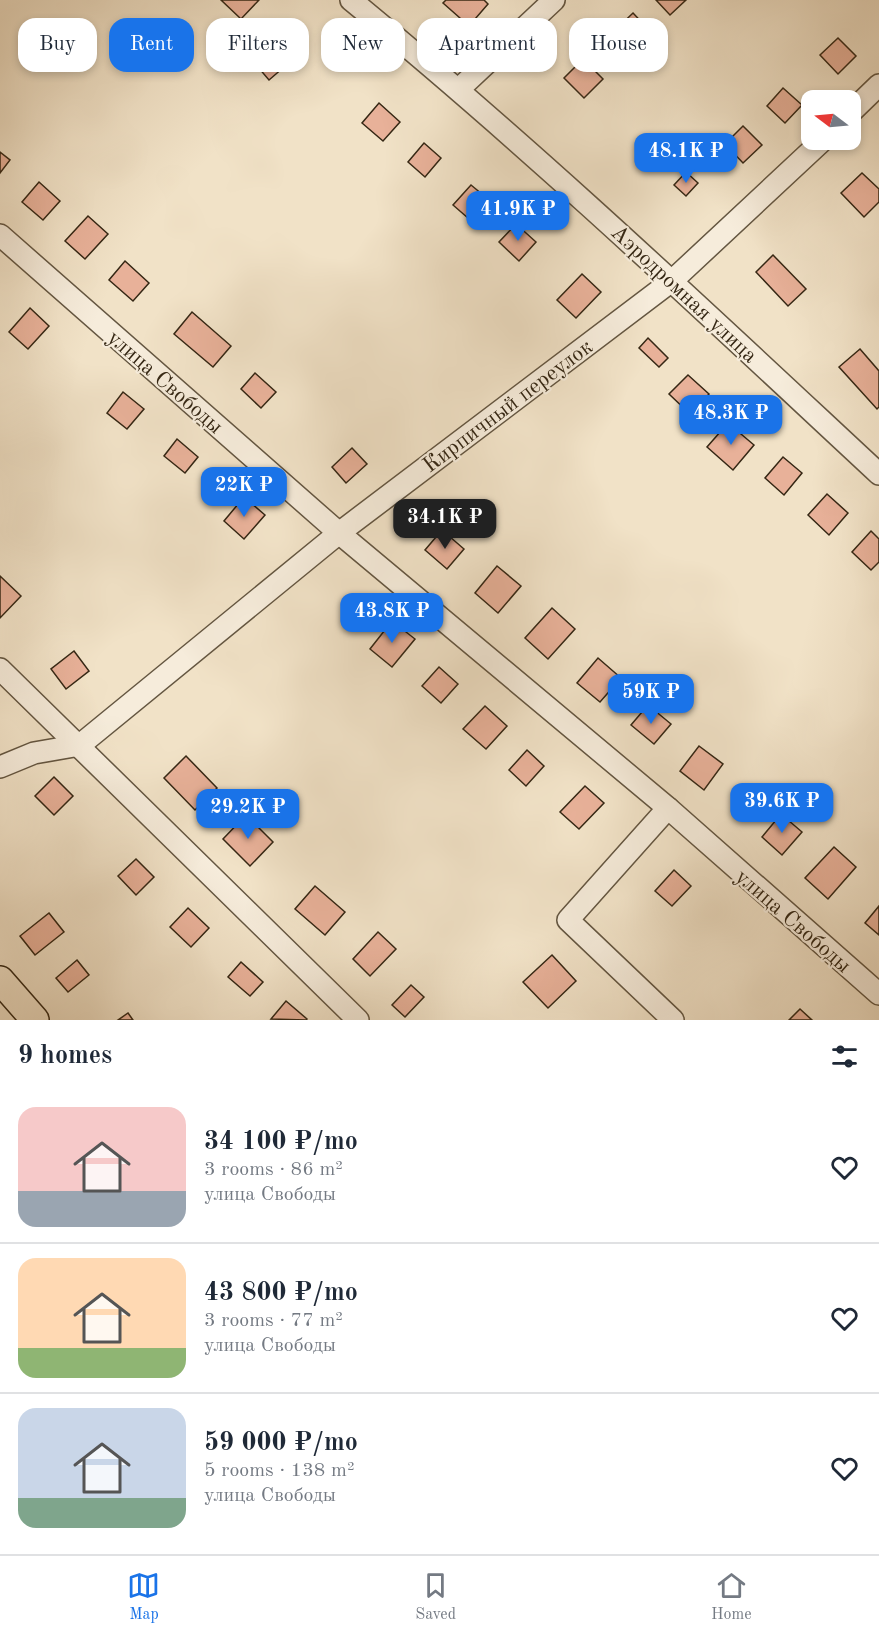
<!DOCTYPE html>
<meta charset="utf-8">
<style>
body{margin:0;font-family:"Old Standard TT",serif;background:#f2f2f3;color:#1f2937;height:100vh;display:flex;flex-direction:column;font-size:22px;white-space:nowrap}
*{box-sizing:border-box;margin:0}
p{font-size:20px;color:#747a83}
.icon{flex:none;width:33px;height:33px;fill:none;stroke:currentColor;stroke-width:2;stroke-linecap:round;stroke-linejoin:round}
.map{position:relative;height:1020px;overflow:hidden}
.drawer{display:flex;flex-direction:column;background:#fff;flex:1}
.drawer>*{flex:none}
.hud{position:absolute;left:18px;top:18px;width:843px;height:54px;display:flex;gap:12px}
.needle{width:39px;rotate:286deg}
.fabs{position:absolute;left:801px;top:90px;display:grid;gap:12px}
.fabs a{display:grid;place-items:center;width:60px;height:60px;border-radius:12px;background:#fff;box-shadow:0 3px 9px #0003;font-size:30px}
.price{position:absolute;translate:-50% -51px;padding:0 14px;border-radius:12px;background:#1a73e8;color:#fff;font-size:20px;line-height:39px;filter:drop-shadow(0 2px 3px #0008)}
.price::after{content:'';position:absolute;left:50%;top:36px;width:18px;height:14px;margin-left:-9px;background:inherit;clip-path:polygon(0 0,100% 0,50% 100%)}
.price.current{background:#222;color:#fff}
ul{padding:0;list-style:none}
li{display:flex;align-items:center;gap:18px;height:150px;padding:0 18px}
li+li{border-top:2px solid #e0e1e3}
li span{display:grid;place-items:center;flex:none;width:168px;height:120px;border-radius:18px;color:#555}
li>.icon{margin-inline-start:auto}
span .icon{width:72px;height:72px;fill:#fffc;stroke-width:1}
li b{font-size:26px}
h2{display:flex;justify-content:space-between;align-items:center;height:72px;padding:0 18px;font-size:26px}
.tag{padding:0 21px;border-radius:18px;background:#fff;box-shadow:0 3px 9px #0003;font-size:21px;line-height:54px}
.tag.current{background:#1a73e8;color:#fff}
.menu{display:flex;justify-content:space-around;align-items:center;height:84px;border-top:2px solid #e0e1e3;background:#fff;font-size:16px;color:#747a83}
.menu a{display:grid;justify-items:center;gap:3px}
.menu .current{color:#1a73e8}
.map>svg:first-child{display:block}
.building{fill:#e8b199;stroke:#352714;stroke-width:1.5}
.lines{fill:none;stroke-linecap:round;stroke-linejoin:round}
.minor-casing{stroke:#645641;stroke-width:24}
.major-casing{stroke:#352714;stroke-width:30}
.minor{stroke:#f6ecdb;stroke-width:21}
.major{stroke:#f1e2c7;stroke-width:27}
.labels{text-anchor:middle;stroke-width:4.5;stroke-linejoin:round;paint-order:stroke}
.street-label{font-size:22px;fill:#352714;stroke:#f6ecdb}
</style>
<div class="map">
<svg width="879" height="1020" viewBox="0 0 879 1020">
<rect width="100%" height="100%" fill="#f1e2c7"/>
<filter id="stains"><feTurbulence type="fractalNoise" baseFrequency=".00333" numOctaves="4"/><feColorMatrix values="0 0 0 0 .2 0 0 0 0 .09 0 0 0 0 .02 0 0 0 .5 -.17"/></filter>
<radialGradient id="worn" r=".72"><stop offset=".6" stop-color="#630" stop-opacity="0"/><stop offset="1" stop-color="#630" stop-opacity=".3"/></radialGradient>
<!-- building -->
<g class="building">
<polygon points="221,0 259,0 241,19"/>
<polygon points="446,0 484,0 488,4 469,26 443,3"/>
<polygon points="656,0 686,0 670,15"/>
<polygon points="633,13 652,33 627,58 607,38"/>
<polygon points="276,28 298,55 269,80 246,53"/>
<polygon points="838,38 856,56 838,74 820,55"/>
<polygon points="583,59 603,79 584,98 564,78"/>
<polygon points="783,88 802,105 785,123 767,106"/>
<polygon points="379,103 400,122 383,141 362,123"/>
<polygon points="743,126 762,145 743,163 725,144"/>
<polygon points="424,143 441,158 425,177 408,162"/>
<polygon points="0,152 10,160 0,173"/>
<polygon points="686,172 698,183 686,196 674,185"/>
<polygon points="862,173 879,189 879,202 864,217 841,193"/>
<polygon points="39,182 60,201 43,220 22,202"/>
<polygon points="471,185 494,204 476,225 453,205"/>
<polygon points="88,216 108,234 85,259 65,241"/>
<polygon points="516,224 536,242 519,261 499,242"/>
<polygon points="773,255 806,289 788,306 756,272"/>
<polygon points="125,261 149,283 133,301 109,280"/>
<polygon points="582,274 601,292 576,318 557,300"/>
<polygon points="30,308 49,326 28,349 9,332"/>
<polygon points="192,312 231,346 213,367 174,334"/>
<polygon points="648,338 668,358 659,367 639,348"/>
<polygon points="860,349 879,371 879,407 877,409 839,367"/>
<polygon points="255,373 276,392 261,408 241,389"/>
<polygon points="688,375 709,394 690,414 669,394"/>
<polygon points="123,392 144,409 127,429 107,413"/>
<polygon points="728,423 754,445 733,470 707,447"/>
<polygon points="177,439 198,457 185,473 164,456"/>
<polygon points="352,448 367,464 346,483 332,467"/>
<polygon points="783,457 802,473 784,495 765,478"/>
<polygon points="827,494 848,513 829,535 808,515"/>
<polygon points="244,497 265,515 244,539 224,521"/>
<polygon points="442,530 464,549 447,569 425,550"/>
<polygon points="871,531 879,539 879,562 871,570 852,552"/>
<polygon points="497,566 521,586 498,613 475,593"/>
<polygon points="0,576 21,596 0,618"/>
<polygon points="552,608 575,629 548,659 525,638"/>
<polygon points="392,621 415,639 392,667 370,649"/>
<polygon points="74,651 89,671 66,689 51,669"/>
<polygon points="598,658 621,678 600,702 577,683"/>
<polygon points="439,667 458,684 441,703 422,686"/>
<polygon points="648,705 671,724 654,744 631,725"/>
<polygon points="485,706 507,726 486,749 463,729"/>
<polygon points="699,746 723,764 704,790 680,771"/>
<polygon points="527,750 544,766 526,786 509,770"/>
<polygon points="186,756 217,788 195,810 164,778"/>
<polygon points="54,777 73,796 54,815 35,796"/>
<polygon points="585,786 604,803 579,829 560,812"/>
<polygon points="781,814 802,832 782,855 762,837"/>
<polygon points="246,815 273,842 250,866 223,839"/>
<polygon points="834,847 856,867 828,899 805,878"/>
<polygon points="136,859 154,877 136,895 118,876"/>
<polygon points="674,870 691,886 672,906 655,891"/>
<polygon points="315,886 345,912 325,935 295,909"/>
<polygon points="879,906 879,935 865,923"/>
<polygon points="188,908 209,928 191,947 170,927"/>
<polygon points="49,913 64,932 35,955 20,936"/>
<polygon points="378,932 396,949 370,976 353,959"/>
<polygon points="552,955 576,981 548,1008 523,982"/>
<polygon points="77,960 89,975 68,992 56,978"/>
<polygon points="241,962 263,982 250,996 228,977"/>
<polygon points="411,985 424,997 405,1017 392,1005"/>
<polygon points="286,1001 307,1019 306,1020 271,1019"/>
<polygon points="800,1009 812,1020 789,1020"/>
<polygon points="128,1013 133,1020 118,1020"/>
</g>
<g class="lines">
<defs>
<g id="minor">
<path d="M351,0C534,150 706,313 879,474"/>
<polyline points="459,89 554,0"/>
<polyline points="850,113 879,85"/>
<polyline points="0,235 339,533 668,808 879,994"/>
<polyline points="0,669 358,1020"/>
<polyline points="0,767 34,753 80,745 339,533 673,280 823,140"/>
<polyline points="668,808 568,920 673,1020"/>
</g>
<polyline id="major" points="0,980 35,1020"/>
</defs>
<!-- minor casing -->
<use href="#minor" class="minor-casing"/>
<!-- major casing -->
<use href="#major" class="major-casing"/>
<!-- minor -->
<use href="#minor" class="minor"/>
<!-- major -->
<use href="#major" class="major"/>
</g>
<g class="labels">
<!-- street labels -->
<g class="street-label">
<text transform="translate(685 293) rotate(43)" y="8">Аэродромная улица</text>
<text transform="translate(166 381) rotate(41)" y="8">улица Свободы</text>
<text transform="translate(507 405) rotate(-37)" y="8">Кирпичный переулок</text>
<text transform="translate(794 920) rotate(41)" y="8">улица Свободы</text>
</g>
</g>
<rect width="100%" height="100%" filter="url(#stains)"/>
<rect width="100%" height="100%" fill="url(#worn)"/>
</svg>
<div class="fabs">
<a><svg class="needle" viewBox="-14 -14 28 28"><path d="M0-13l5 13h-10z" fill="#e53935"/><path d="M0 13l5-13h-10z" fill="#747a83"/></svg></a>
</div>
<b class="price" style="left:686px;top:184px">48.1K ₽</b>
<b class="price" style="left:518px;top:242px">41.9K ₽</b>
<b class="price" style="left:731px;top:446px">48.3K ₽</b>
<b class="price" style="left:244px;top:518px">22K ₽</b>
<b class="price current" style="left:445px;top:550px">34.1K ₽</b>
<b class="price" style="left:392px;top:644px">43.8K ₽</b>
<b class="price" style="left:651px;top:725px">59K ₽</b>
<b class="price" style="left:782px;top:834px">39.6K ₽</b>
<b class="price" style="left:248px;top:840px">29.2K ₽</b>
<div class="hud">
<a class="tag">Buy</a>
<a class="tag current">Rent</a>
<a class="tag">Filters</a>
<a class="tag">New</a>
<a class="tag">Apartment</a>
<a class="tag">House</a>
</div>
</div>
<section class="drawer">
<h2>9 homes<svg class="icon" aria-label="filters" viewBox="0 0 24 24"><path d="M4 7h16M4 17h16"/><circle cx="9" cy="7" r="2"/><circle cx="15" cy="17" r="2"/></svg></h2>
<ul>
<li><span style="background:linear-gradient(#f6c9c9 70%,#9aa5b1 0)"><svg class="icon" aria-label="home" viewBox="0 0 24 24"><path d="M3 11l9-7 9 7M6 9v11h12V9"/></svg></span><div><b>34 100 ₽/mo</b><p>3 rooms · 86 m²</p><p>улица Свободы</p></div><svg class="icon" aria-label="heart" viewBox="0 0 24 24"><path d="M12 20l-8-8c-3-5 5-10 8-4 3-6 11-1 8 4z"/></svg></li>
<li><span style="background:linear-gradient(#ffd9b3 75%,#8fb573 0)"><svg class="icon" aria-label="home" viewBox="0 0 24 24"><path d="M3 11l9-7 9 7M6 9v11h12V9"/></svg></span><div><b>43 800 ₽/mo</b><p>3 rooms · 77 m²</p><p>улица Свободы</p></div><svg class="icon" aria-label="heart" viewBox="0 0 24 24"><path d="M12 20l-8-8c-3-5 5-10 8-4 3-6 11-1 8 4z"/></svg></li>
<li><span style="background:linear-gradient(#c9d6e8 75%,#7fa58c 0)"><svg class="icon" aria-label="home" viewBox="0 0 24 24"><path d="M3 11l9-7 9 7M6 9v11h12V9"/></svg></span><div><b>59 000 ₽/mo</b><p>5 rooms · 138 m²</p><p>улица Свободы</p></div><svg class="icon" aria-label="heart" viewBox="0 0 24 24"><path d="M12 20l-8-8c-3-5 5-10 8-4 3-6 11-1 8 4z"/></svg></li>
</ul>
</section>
<nav class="menu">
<a class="current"><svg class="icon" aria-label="map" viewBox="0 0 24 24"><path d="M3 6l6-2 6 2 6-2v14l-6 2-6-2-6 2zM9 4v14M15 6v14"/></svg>Map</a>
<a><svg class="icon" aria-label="saved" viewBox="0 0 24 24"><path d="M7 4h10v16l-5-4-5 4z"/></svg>Saved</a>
<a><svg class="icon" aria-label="home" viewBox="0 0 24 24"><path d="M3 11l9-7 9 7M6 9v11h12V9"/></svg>Home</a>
</nav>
